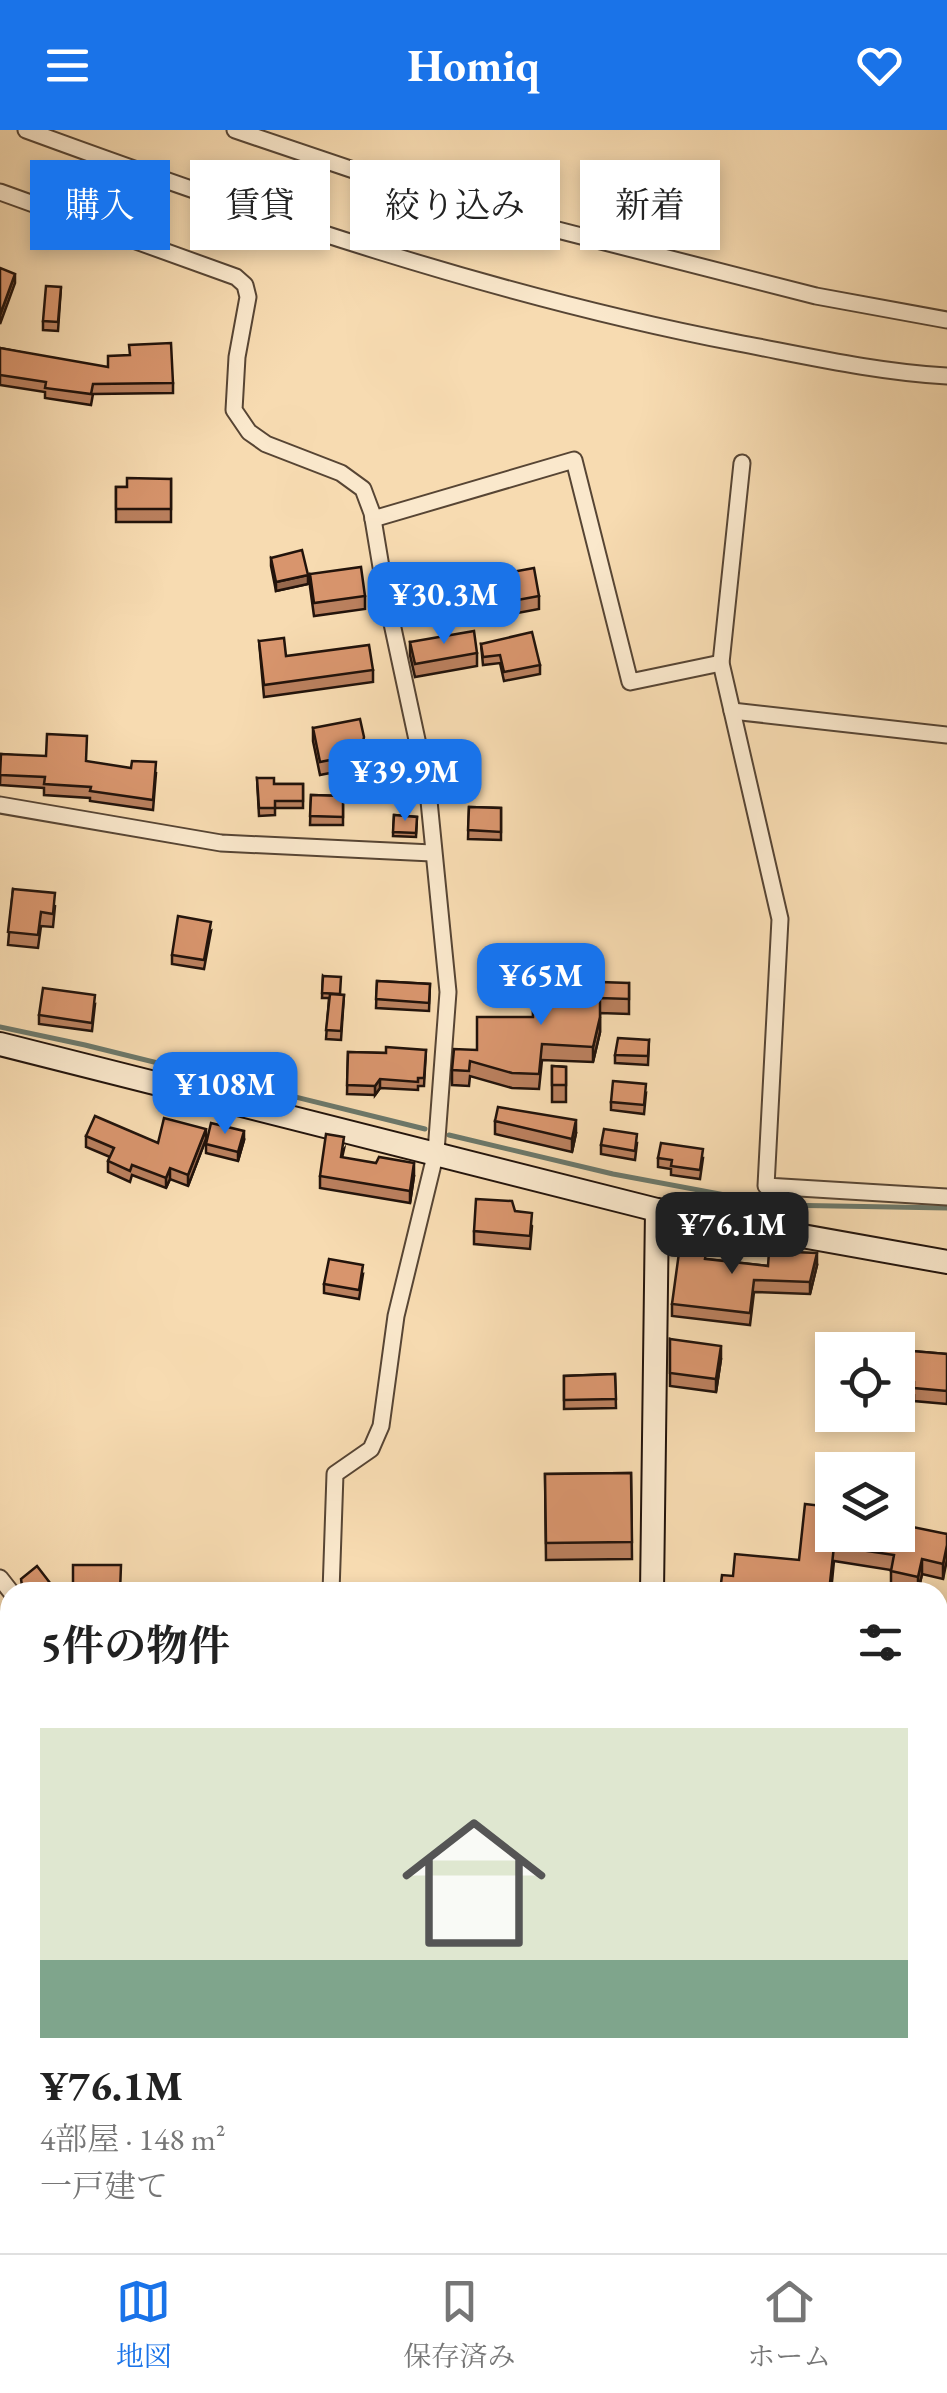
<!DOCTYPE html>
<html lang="ja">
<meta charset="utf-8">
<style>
body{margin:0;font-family:"EB Garamond","Noto Serif JP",serif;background:#f2f2f2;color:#222;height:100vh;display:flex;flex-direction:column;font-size:38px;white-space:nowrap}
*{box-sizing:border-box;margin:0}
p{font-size:32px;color:#767676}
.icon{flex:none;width:55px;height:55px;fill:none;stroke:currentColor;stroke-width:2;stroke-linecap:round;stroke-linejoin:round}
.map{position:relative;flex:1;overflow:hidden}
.drawer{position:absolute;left:0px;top:1452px;width:948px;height:672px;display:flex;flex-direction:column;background:#fff;border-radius:30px 30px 0 0;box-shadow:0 5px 15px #0003}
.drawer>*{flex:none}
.top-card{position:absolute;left:30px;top:30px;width:888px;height:90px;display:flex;gap:20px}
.buttons{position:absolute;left:815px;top:1202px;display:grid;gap:20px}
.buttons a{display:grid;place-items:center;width:100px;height:100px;border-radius:0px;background:#fff;box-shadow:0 5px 15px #0003;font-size:50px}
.price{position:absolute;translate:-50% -85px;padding:0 22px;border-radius:20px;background:#1a73e8;color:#fff;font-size:32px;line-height:65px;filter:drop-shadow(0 2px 5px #0008)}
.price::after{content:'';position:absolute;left:50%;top:60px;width:30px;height:22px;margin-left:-15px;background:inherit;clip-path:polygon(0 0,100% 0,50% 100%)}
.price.active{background:#222;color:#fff}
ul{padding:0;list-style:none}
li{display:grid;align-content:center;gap:20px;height:530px;padding:0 40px}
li+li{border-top:2px solid #e0e0e0}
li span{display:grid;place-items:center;height:310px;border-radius:0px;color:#555}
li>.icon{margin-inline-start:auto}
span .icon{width:180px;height:180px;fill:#fffc;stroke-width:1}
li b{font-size:42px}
h2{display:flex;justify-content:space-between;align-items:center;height:120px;padding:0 40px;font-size:42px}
.pill{padding:0 35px;border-radius:0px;background:#fff;box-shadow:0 5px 15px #0003;font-size:35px;line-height:90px}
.pill.active{background:#1a73e8;color:#fff}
header{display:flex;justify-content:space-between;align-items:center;height:130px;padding:0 40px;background:#1a73e8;color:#fff;font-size:45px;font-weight:700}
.tab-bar{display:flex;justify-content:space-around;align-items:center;height:140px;border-top:2px solid #e0e0e0;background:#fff;font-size:28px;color:#767676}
.tab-bar a{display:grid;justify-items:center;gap:5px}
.tab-bar .active{color:#1a73e8}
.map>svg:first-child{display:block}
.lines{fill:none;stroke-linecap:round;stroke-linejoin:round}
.stream{stroke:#6c786a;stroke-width:5}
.street-casing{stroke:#574534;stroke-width:19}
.secondary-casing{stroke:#22130b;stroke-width:26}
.street{stroke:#fae8cc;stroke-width:15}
.secondary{stroke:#fae8cc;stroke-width:22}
.wall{fill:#ba805e;stroke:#22130b;stroke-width:2.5}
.shaded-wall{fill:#97684c;stroke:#22130b;stroke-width:2.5}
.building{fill:#d8956d;stroke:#22130b;stroke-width:2.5}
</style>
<header><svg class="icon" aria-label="menu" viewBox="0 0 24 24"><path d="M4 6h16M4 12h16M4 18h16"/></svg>Homiq<svg class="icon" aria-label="heart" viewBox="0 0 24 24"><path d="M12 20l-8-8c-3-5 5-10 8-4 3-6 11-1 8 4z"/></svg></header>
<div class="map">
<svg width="947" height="2123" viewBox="0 0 947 2123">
<rect width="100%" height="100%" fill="#f7dbb1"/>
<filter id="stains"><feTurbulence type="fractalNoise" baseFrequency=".002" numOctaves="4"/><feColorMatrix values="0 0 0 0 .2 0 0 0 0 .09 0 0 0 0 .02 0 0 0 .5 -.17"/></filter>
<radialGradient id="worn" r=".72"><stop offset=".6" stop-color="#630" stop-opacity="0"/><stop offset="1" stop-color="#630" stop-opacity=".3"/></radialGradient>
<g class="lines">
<!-- stream -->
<g class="stream">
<polyline points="0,897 85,915 425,999"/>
<polyline points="449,1005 613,1044 779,1075 947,1078"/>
</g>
<defs>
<g id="street">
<path d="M26,0C258,85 494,166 738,213C807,226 876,242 947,246"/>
<polyline points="235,0 448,72 816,166 947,190"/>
<polyline points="0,62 236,147 245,155 248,167 237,227 234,280 249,302 266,314 341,343 363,359 372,383 385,461 428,661 448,862 436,1022 396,1186 381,1296 371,1319 335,1344 331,1462"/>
<polyline points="742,333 721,533 780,789 766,1056 947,1067"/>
<polyline points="373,389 574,330 630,552 721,533"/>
<polyline points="732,581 947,605"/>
<polyline points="0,675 221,713 432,723"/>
<polyline points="0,1448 11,1462"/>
<polyline points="938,1617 947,1594"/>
<polyline points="0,1674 10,1669"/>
<polyline points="690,2115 690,2123"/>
<polyline points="141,2123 141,2115"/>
</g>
<g id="secondary">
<polyline points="0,914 657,1080 947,1132"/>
<polyline points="652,1462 657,1080"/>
<polyline points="938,1853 947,1855"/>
<polyline points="548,2123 550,2115"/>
</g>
</defs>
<!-- street casing -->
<use href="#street" class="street-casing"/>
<!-- secondary casing -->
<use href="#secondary" class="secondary-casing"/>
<!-- street -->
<use href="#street" class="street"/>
<!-- secondary -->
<use href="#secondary" class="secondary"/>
</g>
<!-- wall -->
<g class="wall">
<polygon points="61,157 58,201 43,200 43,191"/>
<polygon points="0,218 173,253 173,263 93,264 91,275 45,268 45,262 0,255"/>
<polygon points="171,349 171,392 116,392 116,357 127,357"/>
<polygon points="271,428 308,454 276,461 271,436"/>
<polygon points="310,444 365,466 365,479 314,486 310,457"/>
<polygon points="480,448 539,466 539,479 485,489 480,461"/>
<polygon points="259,511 286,526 373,540 373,552 264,567"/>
<polygon points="410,512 477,523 477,536 415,547 410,525"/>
<polygon points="481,514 540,535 540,544 504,551 500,533 483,535"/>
<polygon points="313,598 364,620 361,635 349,637 349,653 332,656 330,643 320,645 313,611"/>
<polygon points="1,624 86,632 156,643 153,680 90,671 90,668 44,665 44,658 0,655"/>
<polygon points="257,648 274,654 303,654 303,678 275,678 275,685 259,686"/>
<polygon points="311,665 343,666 343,695 310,695"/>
<polygon points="469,677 501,678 501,710 468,709"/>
<polygon points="394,685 417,687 416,707 393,706"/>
<polygon points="13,759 55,776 53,797 41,796 38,818 8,815"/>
<polygon points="211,801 204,839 172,834 172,825"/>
<polygon points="323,846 341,865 344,865 341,910 326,909 329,868 322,868"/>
<polygon points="377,851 430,854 429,881 376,878"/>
<polygon points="629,853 629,884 600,883 600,902 593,932 542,930 539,959 512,958 470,946 469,956 452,955 452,940 477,920 533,887 568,858"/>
<polygon points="95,874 92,901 39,894 39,885"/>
<polygon points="649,910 648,935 615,933 615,925"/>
<polygon points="426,920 424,956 418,956 418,960 380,958 375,965 347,964 348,922 386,923"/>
<polygon points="552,936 566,937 566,972 552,972"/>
<polygon points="646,963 644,984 611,980 611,972"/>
<polygon points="495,991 576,1003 572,1022 495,1004"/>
<polygon points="86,1006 158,1013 206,1009 188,1056 170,1049 166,1058 132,1045 130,1052 108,1042 108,1031 110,1027 86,1017"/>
<polygon points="244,1010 238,1031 206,1023 206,1014"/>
<polygon points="637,1013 635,1030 601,1024 601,1015"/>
<polygon points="344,1019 342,1028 414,1046 410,1073 320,1058 320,1046"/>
<polygon points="658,1028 703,1028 700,1049 671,1045 671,1039 658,1037"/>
<polygon points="515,1081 532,1096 530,1119 474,1114 474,1101"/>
<polygon points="707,1129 768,1136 817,1135 810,1164 754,1162 750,1195 672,1186 672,1174"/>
<polygon points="363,1144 359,1169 324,1163 324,1154"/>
<polygon points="670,1209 721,1229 716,1262 670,1256"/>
<polygon points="898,1220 947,1224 947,1274 914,1271 914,1265 898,1263"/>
<polygon points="615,1244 616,1278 564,1279 564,1246"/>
<polygon points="631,1343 632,1429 546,1430 545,1344"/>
<polygon points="947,1404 943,1449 922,1444 918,1462 891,1456 891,1440 834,1431 831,1462 720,1462 733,1446 799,1430 832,1405"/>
<polygon points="10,1522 10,1559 0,1560 0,1523"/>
<polygon points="938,1684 946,1694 942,1715 938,1714"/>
<polygon points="0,1704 10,1705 10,1742 0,1742"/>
<polygon points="938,1814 947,1816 947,1840 938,1839"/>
<polygon points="75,2115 116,2123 74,2123"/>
<polygon points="763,2115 832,2115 830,2123 763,2123"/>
</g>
<!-- shaded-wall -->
<g class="shaded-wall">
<polygon points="15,144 15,153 0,194 0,185"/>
<polygon points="308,445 308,454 276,461 276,452"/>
<polygon points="600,887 600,902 593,932 593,917"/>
<polygon points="380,949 380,958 375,965 375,956"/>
<polygon points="576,990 576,1003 572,1022 572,1009"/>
<polygon points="206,999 206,1009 188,1056 188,1045"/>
<polygon points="244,1001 244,1010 238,1031 238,1022"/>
<polygon points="414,1033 414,1046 410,1073 410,1061"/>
<polygon points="170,1038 170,1049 166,1058 166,1048"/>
<polygon points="817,1123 817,1135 810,1164 810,1152"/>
<polygon points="721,1216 721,1229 716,1262 716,1249"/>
<polygon points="947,1415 947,1430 943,1449 943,1434"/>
<polygon points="922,1429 922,1444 918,1462 918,1447"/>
<polygon points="10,1609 10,1622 0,1624 0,1611"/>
</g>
<!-- building -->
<g class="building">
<polygon points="0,138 15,144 0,185"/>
<polygon points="46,156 61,157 58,192 43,191"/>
<polygon points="171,213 173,253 93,254 91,264 45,258 46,252 0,245 0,218 108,237 108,226 130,225 129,215"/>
<polygon points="127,348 171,349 171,379 116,379 116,357 127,357"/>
<polygon points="302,420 308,445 276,452 271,428"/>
<polygon points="361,437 365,466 314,473 310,444"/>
<polygon points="534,438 539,466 485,476 480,448"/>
<polygon points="474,501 477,523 415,534 410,512"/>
<polygon points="532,502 540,535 504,542 500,525 483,527 481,514"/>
<polygon points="284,508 286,526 369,515 373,540 264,555 259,511"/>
<polygon points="360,589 364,607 361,622 346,625 349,640 332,643 330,630 320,632 313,598"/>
<polygon points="47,604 87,606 86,631 131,638 132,631 156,632 153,670 90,661 91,657 44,654 45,647 0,645 1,624 46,626"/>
<polygon points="257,648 274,648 274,654 303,654 303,671 275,671 275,678 259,678"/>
<polygon points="311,665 343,666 343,687 310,686"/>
<polygon points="469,677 501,678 501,702 468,700"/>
<polygon points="394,685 417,687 416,703 393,702"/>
<polygon points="13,759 55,763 53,784 41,782 38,805 8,802"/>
<polygon points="178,786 211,792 204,830 172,825"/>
<polygon points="323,846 341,847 340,864 322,863"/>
<polygon points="377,851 430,854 429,873 376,869"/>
<polygon points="569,851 629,853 629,869 600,868 600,887 593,917 542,914 539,944 512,943 470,931 469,941 452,940 454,919 477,920 477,887 533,887 532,860 568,858"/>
<polygon points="43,858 95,865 92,893 39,885"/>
<polygon points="330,864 344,865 341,901 326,900"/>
<polygon points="618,908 649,910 648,926 615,925"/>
<polygon points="386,917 426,920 424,948 418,948 418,952 380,949 375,956 347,955 348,922 386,923"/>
<polygon points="552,936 566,937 566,955 552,955"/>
<polygon points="613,951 646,954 644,975 611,972"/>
<polygon points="498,977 576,990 572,1009 495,991"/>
<polygon points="95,986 158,1013 164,988 206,999 188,1045 170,1038 166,1048 132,1035 130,1041 108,1031 114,1018 86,1006"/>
<polygon points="211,993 244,1001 238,1022 206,1014"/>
<polygon points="604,999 637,1004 635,1021 601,1015"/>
<polygon points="326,1004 344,1007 341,1027 376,1033 379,1027 414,1033 410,1061 320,1046"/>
<polygon points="661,1013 703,1019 700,1040 671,1036 672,1030 658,1028"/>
<polygon points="476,1069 512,1071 515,1081 532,1083 530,1106 474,1101"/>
<polygon points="681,1108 708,1111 705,1129 768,1136 769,1121 817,1123 810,1152 754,1150 750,1183 672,1174"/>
<polygon points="329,1129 363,1135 359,1160 324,1154"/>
<polygon points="670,1209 721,1216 716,1249 670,1243"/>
<polygon points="889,1219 947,1224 947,1261 914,1258 914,1252 898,1250 898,1220"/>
<polygon points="615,1244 616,1269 564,1270 564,1246"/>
<polygon points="631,1343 632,1412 546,1413 545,1344"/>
<polygon points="805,1374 832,1377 832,1405 898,1405 898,1394 947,1404 947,1415 943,1434 922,1429 918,1447 891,1441 894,1425 834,1416 829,1462 720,1462 722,1445 733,1446 735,1424 799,1430"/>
<polygon points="73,1435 121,1435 120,1462 73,1462"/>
<polygon points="37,1436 57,1462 27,1462 22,1456 21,1449"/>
<rect x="251" y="1456" width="47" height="6"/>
<polygon points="10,1522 10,1546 0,1547 0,1523"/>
<polygon points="10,1576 10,1609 0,1611 0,1579"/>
<polygon points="938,1684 946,1686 942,1706 938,1706"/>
<polygon points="0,1704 10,1705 10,1734 0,1733"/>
<polygon points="938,1735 941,1736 938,1754"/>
<polygon points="938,1814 947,1816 947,1832 938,1831"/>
<polygon points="75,2115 116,2115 115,2123 74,2118"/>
<polygon points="763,2115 830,2115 828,2123 812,2123 784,2116 784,2119"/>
</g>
<rect width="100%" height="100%" filter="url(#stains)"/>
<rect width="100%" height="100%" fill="url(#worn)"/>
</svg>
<div class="buttons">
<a><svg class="icon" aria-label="locate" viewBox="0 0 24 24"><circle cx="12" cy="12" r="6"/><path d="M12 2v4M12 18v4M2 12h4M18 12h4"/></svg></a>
<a><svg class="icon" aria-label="layers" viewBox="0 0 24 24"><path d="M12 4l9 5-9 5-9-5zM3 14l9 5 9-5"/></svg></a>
</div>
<b class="price" style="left:444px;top:517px">¥30.3M</b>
<b class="price" style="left:405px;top:694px">¥39.9M</b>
<b class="price" style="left:541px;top:898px">¥65M</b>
<b class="price" style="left:225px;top:1007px">¥108M</b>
<b class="price active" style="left:732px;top:1147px">¥76.1M</b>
<div class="top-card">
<a class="pill active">購入</a>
<a class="pill">賃貸</a>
<a class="pill">絞り込み</a>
<a class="pill">新着</a>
</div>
<section class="drawer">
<h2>5件の物件<svg class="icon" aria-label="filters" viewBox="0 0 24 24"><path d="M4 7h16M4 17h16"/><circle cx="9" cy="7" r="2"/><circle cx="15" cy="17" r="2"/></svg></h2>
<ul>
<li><span style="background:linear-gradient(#dfe7d0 75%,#7fa58c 0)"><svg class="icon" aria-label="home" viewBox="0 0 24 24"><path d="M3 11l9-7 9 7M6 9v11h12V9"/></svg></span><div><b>¥76.1M</b><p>4部屋 · 148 m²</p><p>一戸建て</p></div></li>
</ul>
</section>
</div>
<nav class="tab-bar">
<a class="active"><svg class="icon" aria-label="map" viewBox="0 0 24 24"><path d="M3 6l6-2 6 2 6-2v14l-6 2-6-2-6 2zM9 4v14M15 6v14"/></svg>地図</a>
<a><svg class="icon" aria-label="saved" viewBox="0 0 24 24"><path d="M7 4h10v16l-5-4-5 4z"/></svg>保存済み</a>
<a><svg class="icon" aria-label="home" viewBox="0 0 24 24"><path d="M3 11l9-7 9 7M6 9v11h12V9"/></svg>ホーム</a>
</nav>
